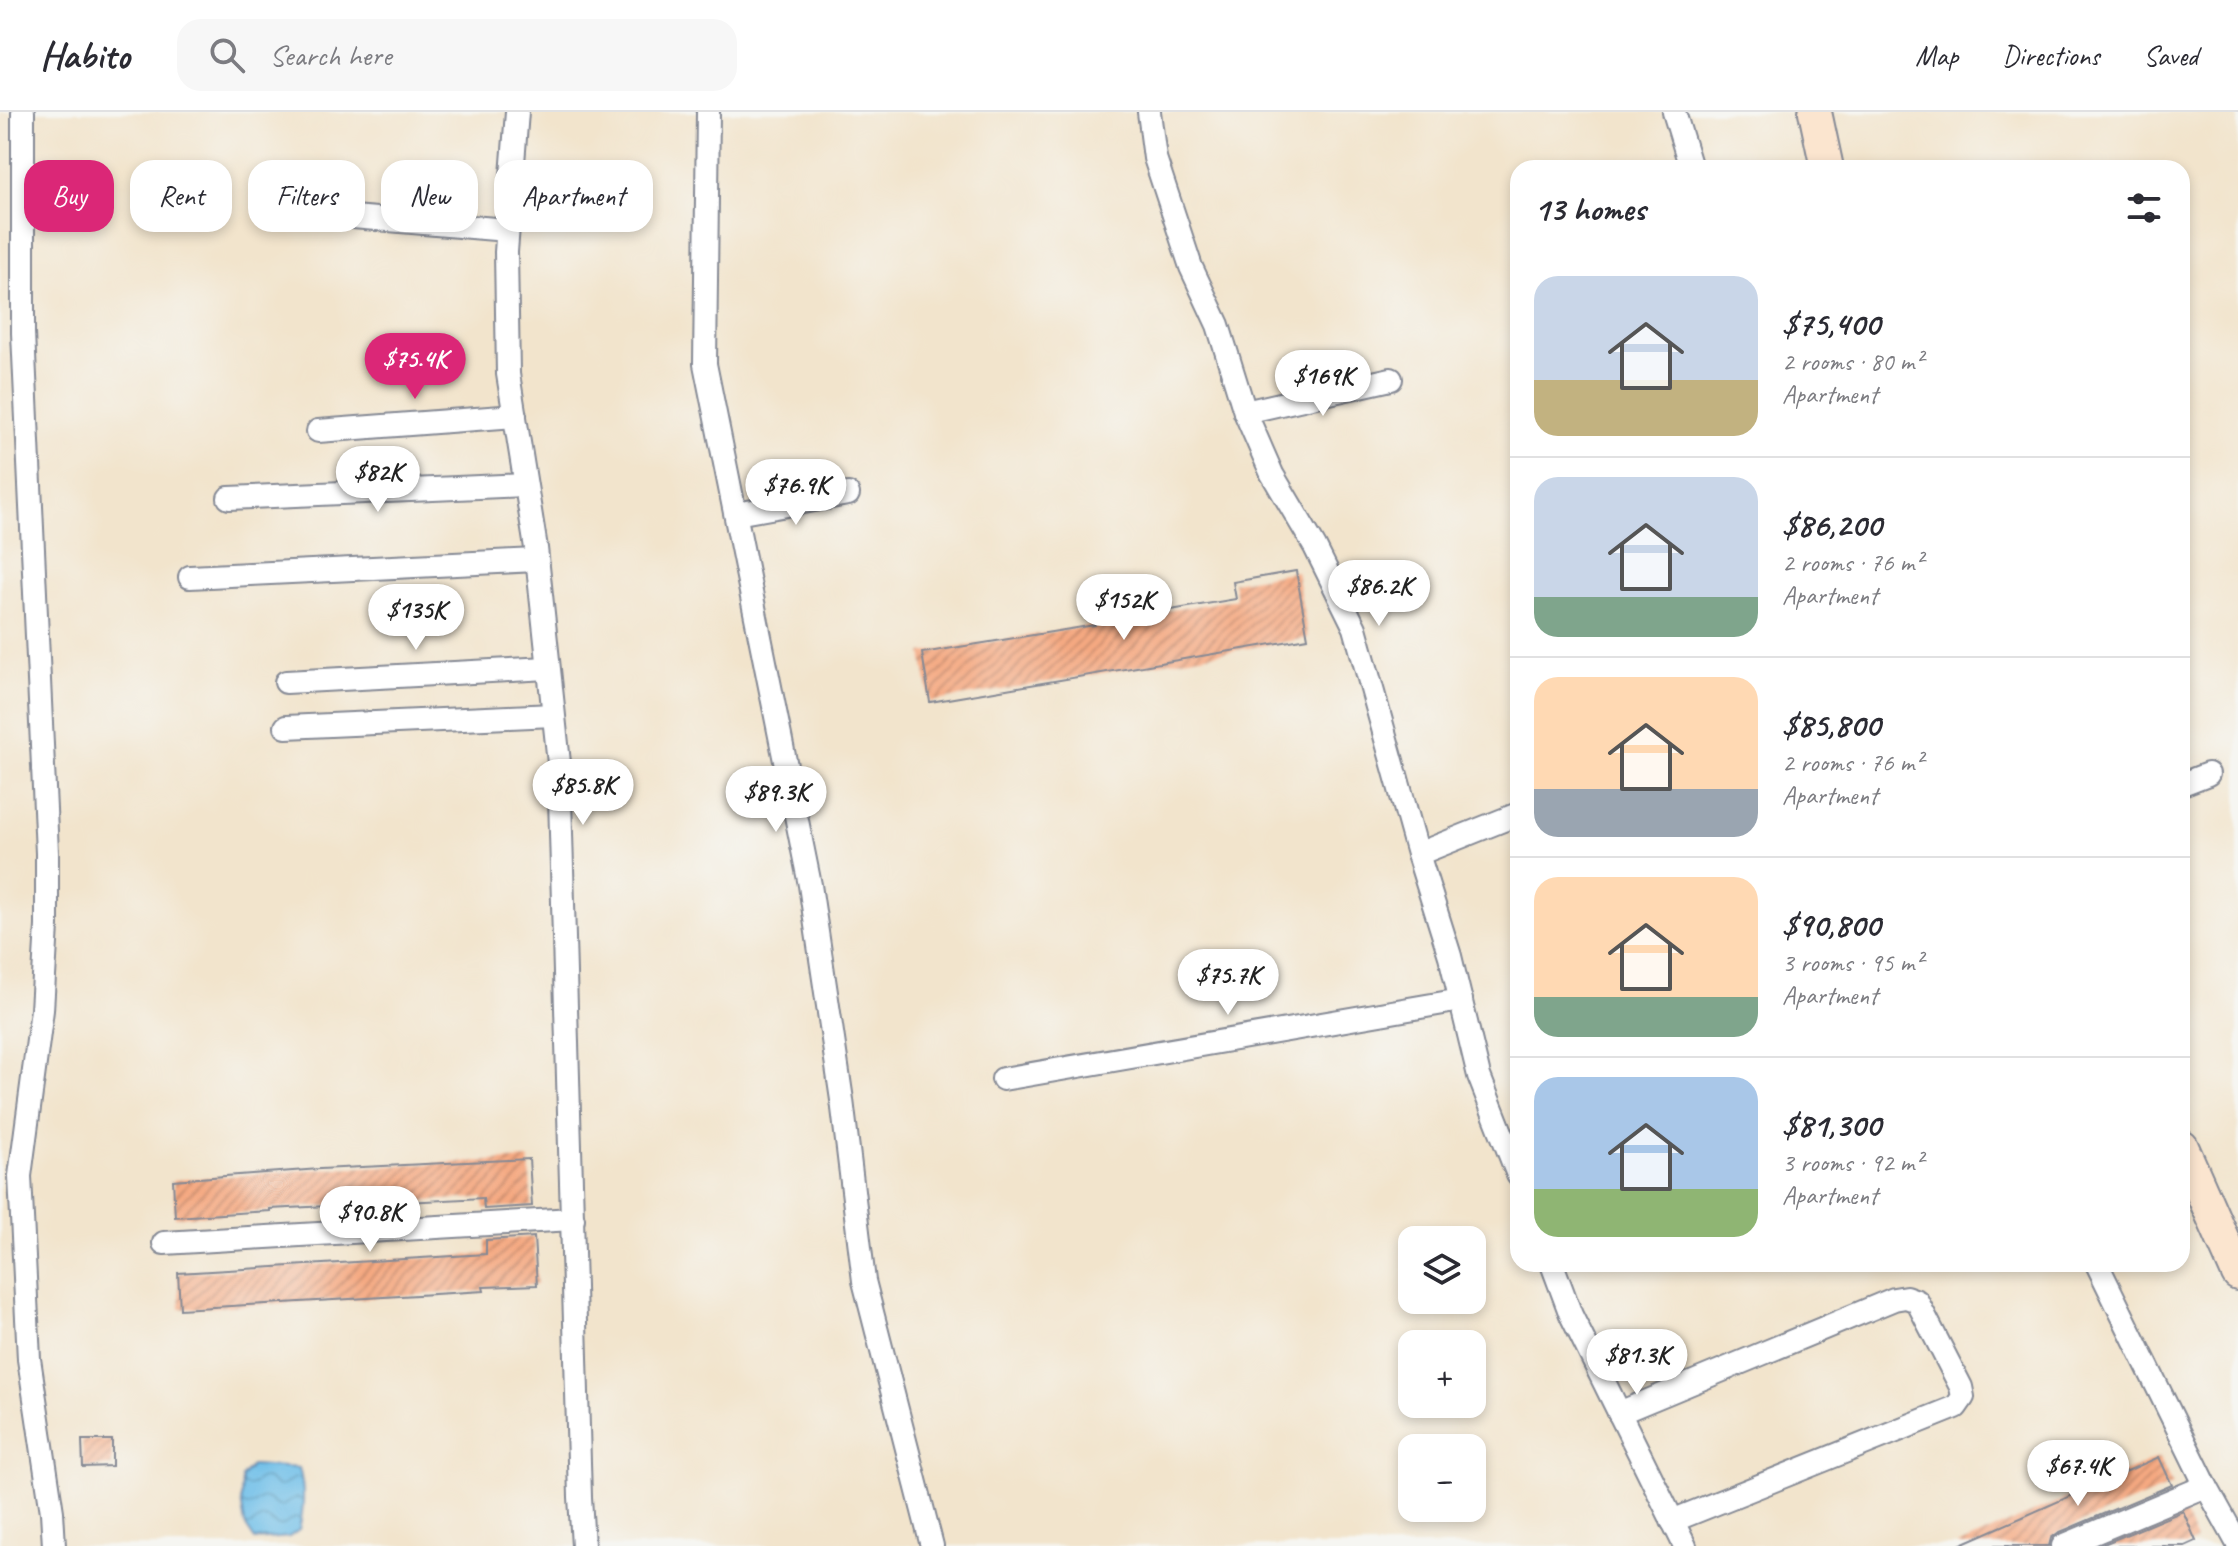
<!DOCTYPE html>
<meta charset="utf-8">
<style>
body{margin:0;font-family:Caveat,sans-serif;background:#f7f7f7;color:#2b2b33;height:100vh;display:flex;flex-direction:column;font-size:30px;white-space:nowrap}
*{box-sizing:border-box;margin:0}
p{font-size:26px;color:#7c7c81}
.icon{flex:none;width:44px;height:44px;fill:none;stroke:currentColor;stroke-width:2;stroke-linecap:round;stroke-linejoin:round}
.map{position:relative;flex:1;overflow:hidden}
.details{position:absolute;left:1510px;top:48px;width:680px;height:1112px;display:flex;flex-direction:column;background:#fff;border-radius:24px;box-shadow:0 4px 12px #0003}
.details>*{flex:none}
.top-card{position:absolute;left:24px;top:48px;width:760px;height:72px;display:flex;gap:16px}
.controls{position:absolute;left:1398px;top:1114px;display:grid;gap:16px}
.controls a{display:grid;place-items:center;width:88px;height:88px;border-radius:16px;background:#fff;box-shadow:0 4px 12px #0003;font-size:40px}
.price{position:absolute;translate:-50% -68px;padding:0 18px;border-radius:28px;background:#fff;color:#222;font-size:26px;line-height:52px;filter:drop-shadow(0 2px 4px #0008)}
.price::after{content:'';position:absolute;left:50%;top:48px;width:24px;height:18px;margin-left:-12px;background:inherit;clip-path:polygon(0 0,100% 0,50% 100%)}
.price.active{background:#db2777;color:#fff}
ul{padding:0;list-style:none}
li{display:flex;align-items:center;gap:24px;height:200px;padding:0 24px}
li+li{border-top:2px solid #e1e1e2}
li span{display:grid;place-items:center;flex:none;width:224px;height:160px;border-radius:24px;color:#555}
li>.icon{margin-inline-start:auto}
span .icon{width:96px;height:96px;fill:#fffc;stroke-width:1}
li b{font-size:34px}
h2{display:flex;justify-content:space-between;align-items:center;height:96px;padding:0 24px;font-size:34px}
.chip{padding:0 28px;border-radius:24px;background:#fff;box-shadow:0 4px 12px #0003;font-size:28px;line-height:72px}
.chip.active{background:#db2777;color:#fff}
header{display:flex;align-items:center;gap:48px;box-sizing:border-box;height:112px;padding:0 40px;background:#fff;border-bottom:2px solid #e1e1e2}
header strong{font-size:38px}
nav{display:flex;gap:44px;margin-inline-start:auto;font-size:28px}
.search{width:560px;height:72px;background:#f7f7f7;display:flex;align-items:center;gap:20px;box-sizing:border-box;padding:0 28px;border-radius:24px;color:#7c7c81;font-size:30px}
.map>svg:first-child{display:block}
.water{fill:url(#water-waves);stroke:#4476a3;stroke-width:2}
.building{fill:url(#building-hatch)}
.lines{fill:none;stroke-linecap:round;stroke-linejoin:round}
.street-casing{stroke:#868a95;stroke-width:26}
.secondary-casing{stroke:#868a95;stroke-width:36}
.street{stroke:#fff;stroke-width:22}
.secondary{stroke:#fbe5cf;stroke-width:32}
</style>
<header>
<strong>Habito</strong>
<div class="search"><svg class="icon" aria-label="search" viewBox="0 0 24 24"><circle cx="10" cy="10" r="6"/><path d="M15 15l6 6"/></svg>Search here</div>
<nav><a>Map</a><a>Directions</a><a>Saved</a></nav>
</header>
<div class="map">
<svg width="2238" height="1434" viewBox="0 0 2238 1434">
<defs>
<pattern id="water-waves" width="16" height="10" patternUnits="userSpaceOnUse" patternTransform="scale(2)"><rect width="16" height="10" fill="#6dbee8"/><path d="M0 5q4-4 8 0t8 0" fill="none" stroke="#599bbf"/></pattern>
<pattern id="building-hatch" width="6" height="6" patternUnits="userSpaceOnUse" patternTransform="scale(2)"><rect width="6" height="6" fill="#f5a981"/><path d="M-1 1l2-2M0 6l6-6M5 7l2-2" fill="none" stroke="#c68a6d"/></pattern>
</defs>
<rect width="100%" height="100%" fill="#f6f6f2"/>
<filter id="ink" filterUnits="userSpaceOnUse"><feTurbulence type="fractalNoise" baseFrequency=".0125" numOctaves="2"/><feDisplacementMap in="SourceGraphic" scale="16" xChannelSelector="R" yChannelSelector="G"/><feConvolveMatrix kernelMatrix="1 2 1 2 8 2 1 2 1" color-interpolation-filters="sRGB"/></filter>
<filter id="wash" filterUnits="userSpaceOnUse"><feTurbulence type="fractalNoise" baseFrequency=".006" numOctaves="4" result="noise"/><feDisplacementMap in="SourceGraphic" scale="32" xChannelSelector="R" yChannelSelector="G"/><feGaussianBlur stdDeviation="1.8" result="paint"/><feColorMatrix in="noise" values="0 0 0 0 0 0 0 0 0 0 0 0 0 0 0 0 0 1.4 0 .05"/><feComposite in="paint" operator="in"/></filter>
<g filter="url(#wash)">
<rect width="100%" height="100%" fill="#f2e4cc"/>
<!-- water -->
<path class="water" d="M252,1353L299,1356C305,1379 304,1396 299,1418L289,1425L255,1428L245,1413L241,1388L242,1365Z"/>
<g id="blocks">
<!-- building -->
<g class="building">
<polygon points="1296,459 1308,526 930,590 922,541 1095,513 1094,511 1236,487 1233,470"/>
<polygon points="529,1047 532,1094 484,1097 483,1086 270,1097 270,1099 175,1105 173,1068 320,1057"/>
<polygon points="534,1125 537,1173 483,1175 484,1179 180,1197 178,1161 486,1142 486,1128"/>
<polygon points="82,1328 112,1328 112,1354 83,1355"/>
<polygon points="2159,1345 2172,1373 2058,1421 2051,1426 2049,1434 1957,1434"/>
<polygon points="2183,1399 2196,1429 2185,1434 2099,1434"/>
</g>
</g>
</g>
<g filter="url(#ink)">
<use href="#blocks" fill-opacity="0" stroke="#868a95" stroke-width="2"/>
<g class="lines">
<defs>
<g id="street">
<polyline points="23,0 23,221 47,741 47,814 42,898 20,1064 29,1247 52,1400 54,1434"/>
<polyline points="517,0 506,140 508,262 536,436 559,651 580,1385 583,1434"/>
<polyline points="708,0 705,252 810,773 842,988 864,1169 932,1434"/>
<polyline points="1149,0 1155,46 1191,155 1218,213 1245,300 1272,362 1315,435 1355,516 1418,742 1450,844 1479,964 1518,1063"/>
<polyline points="1674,0 1691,56"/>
<polyline points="329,103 507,118"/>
<polyline points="1245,300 1391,267"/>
<polyline points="318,319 515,304"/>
<polyline points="229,386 525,373"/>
<polyline points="736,402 848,382"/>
<polyline points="190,465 537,448"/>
<polyline points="286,570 548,556"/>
<polyline points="286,615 553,603"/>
<polyline points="2182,672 2208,662"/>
<polyline points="1418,742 1518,702"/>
<polyline points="1003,967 1461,888"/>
<polyline points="164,1131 573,1107"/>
<polyline points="1552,1152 1571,1203 1685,1434"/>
<polyline points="2097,1152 2206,1374 2238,1432"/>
<polyline points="1619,1301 1894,1187 1906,1185 1917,1189 1961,1275 1963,1285 1956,1295 1672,1409"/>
<polyline points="2063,1434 2206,1374"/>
</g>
<g id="secondary">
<polyline points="1815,0 1827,56"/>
<polyline points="2182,1035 2238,1162"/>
</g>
</defs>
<!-- street casing -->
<use href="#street" class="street-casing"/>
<!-- secondary casing -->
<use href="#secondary" class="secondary-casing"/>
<!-- street -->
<use href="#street" class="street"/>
<!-- secondary -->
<use href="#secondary" class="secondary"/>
</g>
</g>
</svg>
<div class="controls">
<a><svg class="icon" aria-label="layers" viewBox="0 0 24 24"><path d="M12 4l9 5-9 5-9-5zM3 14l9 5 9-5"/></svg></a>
<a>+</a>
<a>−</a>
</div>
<b class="price active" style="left:415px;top:289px">$75.4K</b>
<b class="price" style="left:1323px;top:306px">$169K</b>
<b class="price" style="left:378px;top:402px">$82K</b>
<b class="price" style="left:796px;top:415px">$76.9K</b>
<b class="price" style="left:1379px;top:516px">$86.2K</b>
<b class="price" style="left:1124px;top:530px">$152K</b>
<b class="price" style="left:416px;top:540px">$135K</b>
<b class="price" style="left:583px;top:715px">$85.8K</b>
<b class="price" style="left:776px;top:722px">$89.3K</b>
<b class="price" style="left:1228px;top:905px">$75.7K</b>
<b class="price" style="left:370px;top:1142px">$90.8K</b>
<b class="price" style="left:1637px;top:1285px">$81.3K</b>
<b class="price" style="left:2078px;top:1396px">$67.4K</b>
<div class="top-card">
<a class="chip active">Buy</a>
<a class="chip">Rent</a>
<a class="chip">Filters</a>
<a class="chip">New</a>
<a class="chip">Apartment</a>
</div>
<section class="details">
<h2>13 homes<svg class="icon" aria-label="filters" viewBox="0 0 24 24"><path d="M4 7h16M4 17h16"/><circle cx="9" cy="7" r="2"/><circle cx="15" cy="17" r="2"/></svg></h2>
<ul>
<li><span style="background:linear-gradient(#c9d6e8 65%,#c2b280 0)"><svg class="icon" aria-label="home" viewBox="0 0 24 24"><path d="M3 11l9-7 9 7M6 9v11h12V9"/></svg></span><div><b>$75,400</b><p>2 rooms · 80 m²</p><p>Apartment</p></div></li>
<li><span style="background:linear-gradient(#c9d6e8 75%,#7fa58c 0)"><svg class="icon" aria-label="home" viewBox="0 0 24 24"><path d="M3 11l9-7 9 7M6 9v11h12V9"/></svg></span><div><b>$86,200</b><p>2 rooms · 76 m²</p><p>Apartment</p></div></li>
<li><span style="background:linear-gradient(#ffd9b3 70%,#9aa5b1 0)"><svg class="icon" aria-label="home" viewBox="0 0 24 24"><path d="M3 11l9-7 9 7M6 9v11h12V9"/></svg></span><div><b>$85,800</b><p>2 rooms · 76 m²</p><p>Apartment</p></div></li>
<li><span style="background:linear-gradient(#ffd9b3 75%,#7fa58c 0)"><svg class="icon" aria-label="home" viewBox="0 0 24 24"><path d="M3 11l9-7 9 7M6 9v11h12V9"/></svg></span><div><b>$90,800</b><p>3 rooms · 95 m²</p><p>Apartment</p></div></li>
<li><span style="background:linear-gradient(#a9c7e8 70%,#8fb573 0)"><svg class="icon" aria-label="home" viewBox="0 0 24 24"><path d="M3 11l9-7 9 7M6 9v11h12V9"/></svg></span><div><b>$81,300</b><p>3 rooms · 92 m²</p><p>Apartment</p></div></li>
</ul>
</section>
</div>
